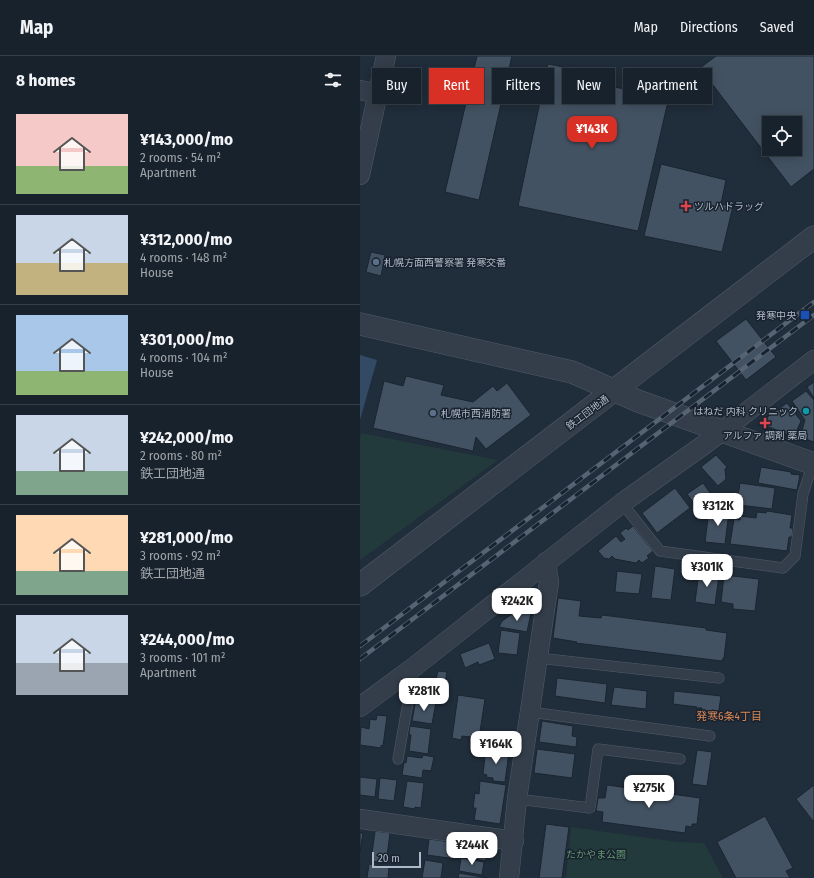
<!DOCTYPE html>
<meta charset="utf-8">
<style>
body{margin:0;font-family:"Fira Sans Condensed","Noto Sans JP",sans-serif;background:#252f38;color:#f1f3f6;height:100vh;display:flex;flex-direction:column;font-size:15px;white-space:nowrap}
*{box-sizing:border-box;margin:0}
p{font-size:13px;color:#9fa4a9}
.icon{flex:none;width:22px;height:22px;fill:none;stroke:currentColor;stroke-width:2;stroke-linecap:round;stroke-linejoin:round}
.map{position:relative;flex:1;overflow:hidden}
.sheet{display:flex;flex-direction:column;background:#18222c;width:360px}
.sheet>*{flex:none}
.top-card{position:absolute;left:12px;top:12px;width:380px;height:36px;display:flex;gap:8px}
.buttons{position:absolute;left:402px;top:60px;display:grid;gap:8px}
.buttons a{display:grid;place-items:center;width:40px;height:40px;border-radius:0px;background:#18222c;box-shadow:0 2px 10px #0003,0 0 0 1px #363f48;font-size:20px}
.scale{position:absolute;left:12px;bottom:10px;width:49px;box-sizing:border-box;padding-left:4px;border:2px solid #aeb9c7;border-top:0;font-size:11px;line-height:14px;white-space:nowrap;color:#aeb9c7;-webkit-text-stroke:3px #19232f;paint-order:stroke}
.price{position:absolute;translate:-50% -34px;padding:0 9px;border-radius:8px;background:#fff;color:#222;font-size:13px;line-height:26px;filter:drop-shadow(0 1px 2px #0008)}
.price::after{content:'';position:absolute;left:50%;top:24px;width:12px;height:9px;margin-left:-6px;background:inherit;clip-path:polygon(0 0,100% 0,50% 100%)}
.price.selected{background:#d93025;color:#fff}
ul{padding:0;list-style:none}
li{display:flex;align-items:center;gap:12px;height:100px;padding:0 16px}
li+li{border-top:1px solid #363f48}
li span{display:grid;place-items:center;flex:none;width:112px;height:80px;border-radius:0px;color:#555}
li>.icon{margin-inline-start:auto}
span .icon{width:48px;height:48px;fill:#fffc;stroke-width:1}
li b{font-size:17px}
h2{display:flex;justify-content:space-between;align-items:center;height:48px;padding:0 16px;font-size:17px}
.tag{padding:0 14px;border-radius:0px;background:#18222c;box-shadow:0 2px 10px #0003,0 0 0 1px #363f48;font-size:14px;line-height:36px}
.tag.selected{background:#d93025;color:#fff}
header{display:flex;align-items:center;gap:24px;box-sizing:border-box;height:56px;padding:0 20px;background:#18222c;border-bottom:1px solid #363f48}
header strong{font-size:19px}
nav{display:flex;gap:22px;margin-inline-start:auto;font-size:14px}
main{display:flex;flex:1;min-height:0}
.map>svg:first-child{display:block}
.green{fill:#223a3b}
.water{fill:#324a63}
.building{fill:#435262;stroke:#1b2531;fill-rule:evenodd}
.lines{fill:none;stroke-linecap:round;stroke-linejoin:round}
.service-casing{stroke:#515c68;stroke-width:11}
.minor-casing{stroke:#515c68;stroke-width:20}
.tertiary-casing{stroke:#515c68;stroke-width:23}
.service{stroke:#343e4a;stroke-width:10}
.minor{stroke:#343e4a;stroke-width:19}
.tertiary{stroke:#343e4a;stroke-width:22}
.rail-casing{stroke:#556372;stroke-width:4.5}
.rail{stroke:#19232f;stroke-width:3;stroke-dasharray:9;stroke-linecap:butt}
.health-dot{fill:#e0444e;stroke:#19232f;stroke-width:1.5}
.service-dot{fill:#5c6f8a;stroke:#19232f;stroke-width:1.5}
.transit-dot{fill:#1a4fb4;stroke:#19232f;stroke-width:1.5}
.culture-dot{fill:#0f9aa8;stroke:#19232f;stroke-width:1.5}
.labels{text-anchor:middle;stroke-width:3;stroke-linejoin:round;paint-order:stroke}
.poi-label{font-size:10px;fill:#aeb9c7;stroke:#19232f;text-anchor:start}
.street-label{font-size:10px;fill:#aeb9c7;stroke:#19232f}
.park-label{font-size:10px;fill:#64986d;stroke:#19232f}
.neighbourhood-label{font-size:11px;fill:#d98757;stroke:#19232f}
</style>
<header>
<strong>Map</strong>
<nav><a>Map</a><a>Directions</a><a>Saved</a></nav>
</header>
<main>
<section class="sheet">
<h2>8 homes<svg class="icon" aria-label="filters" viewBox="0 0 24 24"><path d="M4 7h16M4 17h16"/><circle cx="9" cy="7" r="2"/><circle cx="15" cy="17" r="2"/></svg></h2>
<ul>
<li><span style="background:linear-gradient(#f6c9c9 65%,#8fb573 0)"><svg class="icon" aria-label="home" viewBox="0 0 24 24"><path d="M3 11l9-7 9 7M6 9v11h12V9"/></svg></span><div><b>¥143,000/mo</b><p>2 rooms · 54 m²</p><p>Apartment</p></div></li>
<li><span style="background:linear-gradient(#c9d6e8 60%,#c2b280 0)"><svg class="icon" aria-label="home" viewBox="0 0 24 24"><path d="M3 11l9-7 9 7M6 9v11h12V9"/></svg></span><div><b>¥312,000/mo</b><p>4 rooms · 148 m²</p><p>House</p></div></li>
<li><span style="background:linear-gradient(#a9c7e8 70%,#8fb573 0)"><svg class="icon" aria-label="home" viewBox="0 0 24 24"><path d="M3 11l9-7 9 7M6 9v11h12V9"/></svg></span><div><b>¥301,000/mo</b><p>4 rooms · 104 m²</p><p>House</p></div></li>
<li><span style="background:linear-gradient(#c9d6e8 70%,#7fa58c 0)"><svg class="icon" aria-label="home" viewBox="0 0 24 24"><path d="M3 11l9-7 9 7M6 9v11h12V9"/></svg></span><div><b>¥242,000/mo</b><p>2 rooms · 80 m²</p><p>鉄工団地通</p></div></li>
<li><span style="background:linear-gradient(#ffd9b3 70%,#7fa58c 0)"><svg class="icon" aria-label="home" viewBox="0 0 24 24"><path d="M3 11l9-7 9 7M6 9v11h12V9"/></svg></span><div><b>¥281,000/mo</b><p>3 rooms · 92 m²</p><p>鉄工団地通</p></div></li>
<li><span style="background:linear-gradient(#c9d6e8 60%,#9aa5b1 0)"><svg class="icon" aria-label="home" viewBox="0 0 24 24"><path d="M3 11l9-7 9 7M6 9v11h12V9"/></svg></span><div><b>¥244,000/mo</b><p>3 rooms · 101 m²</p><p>Apartment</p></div></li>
</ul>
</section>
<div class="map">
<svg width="454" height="822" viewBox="0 0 454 822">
<rect width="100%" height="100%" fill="#202d3a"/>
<!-- green -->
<g class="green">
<polygon points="1,377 138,404 0,504 0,382"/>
<polygon points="211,771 317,786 344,787 363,822 206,822"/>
</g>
<!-- water -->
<polygon class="water" points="0,299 17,304 0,364"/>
<!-- building -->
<g class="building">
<polygon points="117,0 152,0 119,144 85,136"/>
<path d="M356,0H454V113L431,131L340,12ZM409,67H435V93H409Z"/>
<polygon points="188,8 224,15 221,25 309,41 278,175 158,150"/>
<polygon points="301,108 366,124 361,148 373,150 362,196 284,180"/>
<polygon points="11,196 25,199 21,220 6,216"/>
<polygon points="386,263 416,301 386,324 356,285"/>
<polygon points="46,320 84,329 81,339 113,346 133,330 137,335 147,327 171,359 126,393 116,381 113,395 13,372 24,325 43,330"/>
<polygon points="454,326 454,342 447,331"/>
<polygon points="446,335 454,344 454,386 440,381 445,364 432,345"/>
<polygon points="427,347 441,365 434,381 399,367"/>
<polygon points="356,399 367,411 365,413 366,423 358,430 341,411"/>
<polygon points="401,411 431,416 431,418 440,419 437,434 398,427"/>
<polygon points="343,427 358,448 343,459 327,438"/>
<polygon points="380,427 415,432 412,453 379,449 380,441 378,440"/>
<polygon points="315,432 330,452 297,477 282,457"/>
<polygon points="365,450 369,456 365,488 345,486 348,462"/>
<polygon points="407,455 432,459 430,472 433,472 432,481 429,481 427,495 370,488 374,463 380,464 380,460 396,462 397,456 406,457"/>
<polygon points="273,470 293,495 287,500 289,502 282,507 279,504 276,507 255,503 252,500 249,503 244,502 238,495 256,480 261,486 265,483 260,477 266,472 268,474"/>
<polygon points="295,510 315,513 311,544 291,542"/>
<polygon points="257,515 282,518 279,538 255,536"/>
<polygon points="339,516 359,519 355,549 335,546"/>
<polygon points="364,519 399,523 395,555 373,553 373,548 361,546"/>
<polygon points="198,542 221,545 219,560 241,562 242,559 346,572 346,574 367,577 364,602 363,602 362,605 216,587 217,586 193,582"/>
<polygon points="157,554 171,557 167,576 139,571 142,565 152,558 156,559"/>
<polygon points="141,574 160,577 157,599 138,597"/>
<polygon points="129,587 135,603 119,609 118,606 105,612 100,598"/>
<polygon points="78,615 87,616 82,643 57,639 58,631 60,631 60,628 69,629 70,622 76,623"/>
<polygon points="197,622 247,628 245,647 195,640"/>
<polygon points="254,631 287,635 286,653 251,649"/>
<polygon points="314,635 361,640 358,660 342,658 342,652 336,652 337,651 313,648"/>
<polygon points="98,639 125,643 119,682 102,680 101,684 92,682"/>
<polygon points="56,643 76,646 72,668 52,665"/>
<polygon points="17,659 27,660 23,690 21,689 21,692 0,689 1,671 9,673 10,663 16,664"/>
<polygon points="182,665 213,670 212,680 217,681 216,691 179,686"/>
<polygon points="50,670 71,673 68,698 49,695 51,679 49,679"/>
<polygon points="126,692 149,696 145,726 133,725 133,722 126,721 127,719 123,718"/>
<polygon points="177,693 215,698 212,722 174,717"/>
<polygon points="337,694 352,696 347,730 332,728"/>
<polygon points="63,699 74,701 71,715 63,714 62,722 42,719 44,706 46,707 47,700 62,702"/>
<polygon points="0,721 17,723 15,741 0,739"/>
<polygon points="20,722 37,724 34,745 18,743"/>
<polygon points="47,725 64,727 61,752 55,751 55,753 43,751"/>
<polygon points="120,725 146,729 140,768 114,764 116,752 113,752 115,737 119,738"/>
<polygon points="247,729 340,742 337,768 332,768 332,771 326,770 325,777 242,766 243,756 236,755 238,742 245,742"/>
<polygon points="454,729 454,764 453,765 436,743"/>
<polygon points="405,760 433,812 426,815 430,822 376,822 357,786"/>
<polygon points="186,768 209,771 202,822 179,822"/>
<polygon points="15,775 30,777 26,807 11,805"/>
<polygon points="0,777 3,777 0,796"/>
<polygon points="69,783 99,787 96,803 67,799"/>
<polygon points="102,787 126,790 124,798 126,799 126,805 100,800"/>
<polygon points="101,802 124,806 122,819 99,815"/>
<polygon points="65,804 83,807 81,822 62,822"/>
<polygon points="9,808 29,811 28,822 7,822"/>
<polygon points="99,817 128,822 98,822"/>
</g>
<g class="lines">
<defs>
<g id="service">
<polyline points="262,447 300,495 423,512 435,500 443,438 453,407"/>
<polyline points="178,602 359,622"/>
<polyline points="170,656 350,680"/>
<polyline points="38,703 54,612"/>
<polyline points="157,743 230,752 238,693 320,703"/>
</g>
<g id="minor">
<polyline points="0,34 18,38"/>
<polyline points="0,119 26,0"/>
<polyline points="0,651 54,611 262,447 345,388 454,304"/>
<polyline points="0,763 154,785"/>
<polyline points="149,822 157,743 189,526 186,506"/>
</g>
<g id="tertiary">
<polyline points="0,268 212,316 278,345 454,408"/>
<polyline points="0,529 454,181"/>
</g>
</defs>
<!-- service casing -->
<use href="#service" class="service-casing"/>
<!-- minor casing -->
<use href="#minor" class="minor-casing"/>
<!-- tertiary casing -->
<use href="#tertiary" class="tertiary-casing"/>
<!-- service -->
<use href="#service" class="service"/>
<!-- minor -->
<use href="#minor" class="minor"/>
<!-- tertiary -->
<use href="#tertiary" class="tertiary"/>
<defs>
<g id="rail">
<polyline points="0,590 454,246"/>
<polyline points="0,603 454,259"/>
</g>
</defs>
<!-- rail casing -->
<use href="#rail" class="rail-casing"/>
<!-- rail -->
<use href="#rail" class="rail"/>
</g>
<!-- markers -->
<g class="health-dot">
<path d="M324 144h4v4h4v4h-4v4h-4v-4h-4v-4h4z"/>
<path d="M403 361h4v4h4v4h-4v4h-4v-4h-4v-4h4z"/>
</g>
<g class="service-dot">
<circle cx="16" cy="206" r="4"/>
<circle cx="73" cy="357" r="4"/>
</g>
<rect class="transit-dot" x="440" y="254" width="10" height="10" rx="2"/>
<circle class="culture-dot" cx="446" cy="355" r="4"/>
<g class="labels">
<!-- poi labels -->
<g class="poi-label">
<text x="334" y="154">ツルハドラッグ</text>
<text x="24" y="210">札幌方面西警察署 発寒交番</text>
<text x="436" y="263" text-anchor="end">発寒中央</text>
<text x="438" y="359" text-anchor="end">はねだ 内科 クリニック</text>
<text x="81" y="361">札幌市西消防署</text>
<text x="405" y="383" text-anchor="middle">アルファ 調剤 薬局</text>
</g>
<!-- street labels -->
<g class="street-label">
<text transform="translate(227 356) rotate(-37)" y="4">鉄工団地通</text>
</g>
<!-- park labels -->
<g class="park-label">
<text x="236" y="802">たかやま公園</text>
</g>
<!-- neighbourhood labels -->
<g class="neighbourhood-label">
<text x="369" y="664">発寒6条4丁目</text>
</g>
</g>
</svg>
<div class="buttons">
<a><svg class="icon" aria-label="locate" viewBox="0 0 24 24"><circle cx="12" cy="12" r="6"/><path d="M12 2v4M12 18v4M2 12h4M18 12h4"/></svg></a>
</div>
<div class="scale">20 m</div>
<b class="price selected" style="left:232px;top:94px">¥143K</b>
<b class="price" style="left:358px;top:471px">¥312K</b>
<b class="price" style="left:347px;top:532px">¥301K</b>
<b class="price" style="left:157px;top:566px">¥242K</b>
<b class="price" style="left:64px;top:656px">¥281K</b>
<b class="price" style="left:136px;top:709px">¥164K</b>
<b class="price" style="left:289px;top:753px">¥275K</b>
<b class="price" style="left:112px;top:810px">¥244K</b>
<div class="top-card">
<a class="tag">Buy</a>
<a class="tag selected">Rent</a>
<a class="tag">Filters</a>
<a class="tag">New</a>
<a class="tag">Apartment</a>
</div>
</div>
</main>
